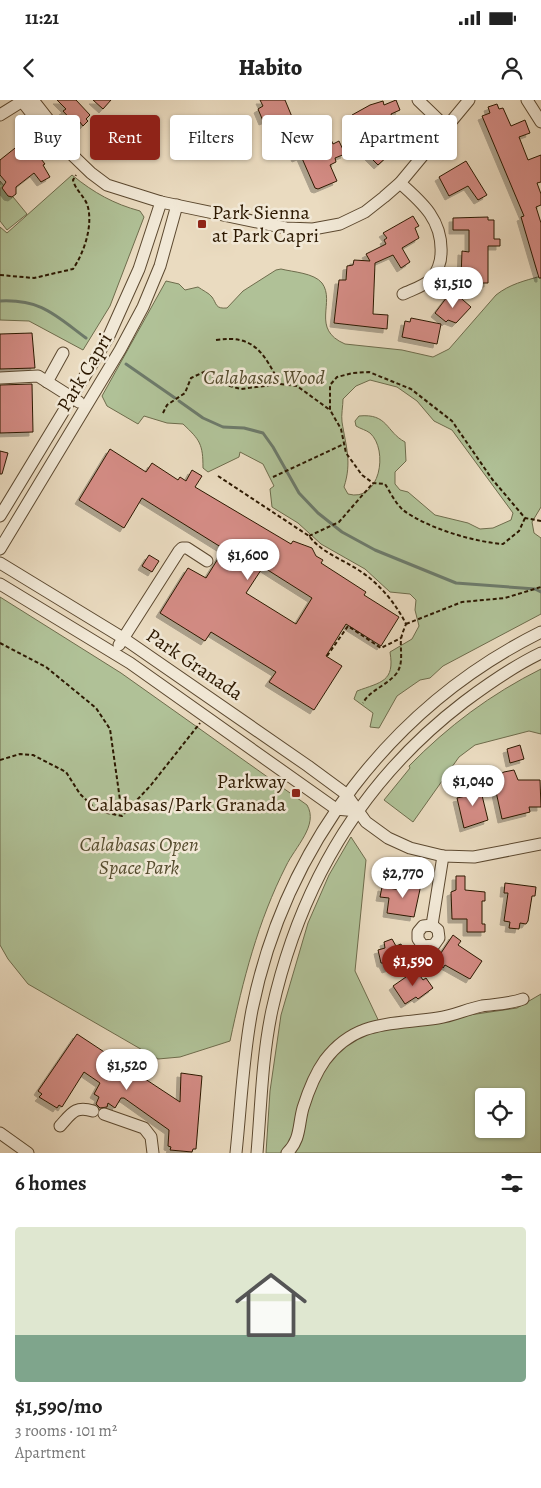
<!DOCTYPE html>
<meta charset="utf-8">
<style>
body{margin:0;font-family:Alegreya,serif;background:#f2f2f2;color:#222;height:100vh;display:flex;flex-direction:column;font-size:19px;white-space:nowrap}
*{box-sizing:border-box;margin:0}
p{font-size:16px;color:#767676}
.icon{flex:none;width:28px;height:28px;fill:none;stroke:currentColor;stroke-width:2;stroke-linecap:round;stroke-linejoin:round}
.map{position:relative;height:1053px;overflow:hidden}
.panel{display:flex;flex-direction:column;background:#fff;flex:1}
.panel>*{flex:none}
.top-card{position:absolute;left:15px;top:15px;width:511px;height:45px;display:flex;gap:10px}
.controls{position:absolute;left:475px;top:988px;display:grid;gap:10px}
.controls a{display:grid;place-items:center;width:50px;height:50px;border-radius:5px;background:#fff;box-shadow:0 1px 4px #0004;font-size:25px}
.price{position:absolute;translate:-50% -42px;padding:0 11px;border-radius:18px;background:#fff;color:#222;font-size:16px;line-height:32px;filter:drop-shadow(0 1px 2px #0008)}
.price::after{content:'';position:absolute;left:50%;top:30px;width:15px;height:11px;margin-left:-8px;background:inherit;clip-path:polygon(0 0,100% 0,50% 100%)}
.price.current{background:#8f2418;color:#fff}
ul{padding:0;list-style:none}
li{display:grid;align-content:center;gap:10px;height:265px;padding:0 15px}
li span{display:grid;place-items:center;height:155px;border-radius:5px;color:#555}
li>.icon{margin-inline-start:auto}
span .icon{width:90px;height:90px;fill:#fffc;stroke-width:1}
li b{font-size:21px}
h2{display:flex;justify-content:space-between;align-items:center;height:60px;padding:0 15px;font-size:21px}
.pill{padding:0 18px;border-radius:5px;background:#fff;box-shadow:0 1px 4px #0004;font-size:18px;line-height:45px}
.pill.current{background:#8f2418;color:#fff}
.status{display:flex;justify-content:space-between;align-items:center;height:35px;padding:0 25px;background:#fff;direction:ltr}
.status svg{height:14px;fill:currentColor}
header{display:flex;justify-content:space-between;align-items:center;height:65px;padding:0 15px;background:#fff;font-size:22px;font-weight:800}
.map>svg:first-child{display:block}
.green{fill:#b0c197;stroke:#6e6c4c;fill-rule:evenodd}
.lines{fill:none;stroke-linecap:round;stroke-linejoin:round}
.stream{stroke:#6d7a6a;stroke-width:3}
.building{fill:#d48c85;stroke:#2c1800;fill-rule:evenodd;filter:url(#shadow)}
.minor-casing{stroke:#5c4930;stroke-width:13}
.path{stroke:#2c1800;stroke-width:2;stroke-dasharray:4 2.5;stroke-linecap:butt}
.minor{stroke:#f1e8d6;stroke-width:11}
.poi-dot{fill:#8f2418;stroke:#f1e8d6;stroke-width:2}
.labels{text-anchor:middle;stroke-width:5;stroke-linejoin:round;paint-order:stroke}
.poi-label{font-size:20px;fill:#2c1800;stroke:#f1e8d6;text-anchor:start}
.street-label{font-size:20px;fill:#2c1800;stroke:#f1e8d6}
.park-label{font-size:20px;font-style:italic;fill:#544b2d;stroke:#f1e8d6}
</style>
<div class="status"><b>11:21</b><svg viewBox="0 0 49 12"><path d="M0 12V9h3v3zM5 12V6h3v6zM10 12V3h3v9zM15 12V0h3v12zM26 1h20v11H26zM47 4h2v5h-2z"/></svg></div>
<header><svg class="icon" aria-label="back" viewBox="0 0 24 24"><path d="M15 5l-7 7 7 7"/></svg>Habito<svg class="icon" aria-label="person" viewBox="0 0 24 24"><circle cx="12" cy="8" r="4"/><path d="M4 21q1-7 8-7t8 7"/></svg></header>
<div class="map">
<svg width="541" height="1053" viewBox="0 0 541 1053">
<defs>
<filter id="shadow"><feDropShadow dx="-4" dy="4" stdDeviation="0" flood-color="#0004"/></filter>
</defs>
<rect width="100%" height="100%" fill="#eadbc0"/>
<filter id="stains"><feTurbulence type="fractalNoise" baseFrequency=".004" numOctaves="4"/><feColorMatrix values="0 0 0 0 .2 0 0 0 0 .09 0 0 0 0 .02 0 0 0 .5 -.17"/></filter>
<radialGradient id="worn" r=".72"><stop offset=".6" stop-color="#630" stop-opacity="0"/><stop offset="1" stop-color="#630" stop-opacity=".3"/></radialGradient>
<!-- green -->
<g class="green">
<path d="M72,75C94,93 114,104 140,111L144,117L110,206L83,250L29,221L0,220V127L7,133Z"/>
<polygon points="0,81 27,114 7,130 0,121"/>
<path d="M281,169C293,172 314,173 322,183C336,202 310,229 345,244L402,250L433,257L449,249L496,195C510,184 524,181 541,176V407L532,422L534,433L541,438V514L443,566L430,578L420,580L397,596L379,628L370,627L373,613L354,599L357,591C381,582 395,582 390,552L412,539L419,526L415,510L416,500L410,494L390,492L365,469L321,444L298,423L272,407L270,389L274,386L263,364L240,352L239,357L208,372L203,368C203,344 200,340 183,324L167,323L144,316L138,324L107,306L102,296L166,181L179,184L185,190L198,187C202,190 209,193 212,197C217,204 215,209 227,208L243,191L276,170ZM370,280L397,287L417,301L434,321L452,330L513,413L511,420L493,428L480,429L468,423L435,415L408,392L400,390L395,384V372L406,361L405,342C386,332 388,313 359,316L355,321L356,326C361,329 366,330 370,333C389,350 380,403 348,394L344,387C352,362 346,347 342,322C341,315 343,306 343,299L356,286Z"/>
<path d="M0,497L121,573L307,705C319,725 295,747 286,766C258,821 243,880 230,941L180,957L158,959L28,884L8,859L0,845Z"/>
<path d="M541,569V634L529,631L475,645L459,657L413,722L384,700L410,668L409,666C448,626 491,594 541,569Z"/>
<path d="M351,737L366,760L355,871L382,928L517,908L541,894V1053H266L270,991L281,915L308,823L329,775ZM484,996H516V1029H484Z"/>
</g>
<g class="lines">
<!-- stream -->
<g class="stream">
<path d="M0,201C41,199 55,215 86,238"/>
<polyline points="126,264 175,298"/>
<polyline points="179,301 203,318 223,327 244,328 263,333 273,347 299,393 318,413 342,432 375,450 456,483 535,489 541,492"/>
</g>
</g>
<!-- building -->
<g class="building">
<polygon points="57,0 76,0 90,15 86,19 88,21 83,26 79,21 75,24 63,11 66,9"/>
<polygon points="93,0 111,0 103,9"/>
<polygon points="260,0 285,0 295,24 306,19 318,40 329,35 333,44 339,41 345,54 335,58 336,62 330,65 337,81 318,89 315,88 301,56 296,58 288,42 284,44 276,27 272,29 268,19 263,21 258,9 263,6"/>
<polygon points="396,0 400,10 391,14 393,19 359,34 352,15 370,5 383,1 384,5"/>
<polygon points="497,4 499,9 503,8 511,26 525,20 530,33 519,37 528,60 541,55 541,82 537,83 541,94 541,105 536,107 541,123 541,178 539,178 521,117 524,116 482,16 490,13 488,7"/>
<polygon points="406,23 414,32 378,65 367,54 397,27 398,30"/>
<polygon points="34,33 42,43 34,50 45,64 43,65 50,77 41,82 34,73 16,87 16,94 12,97 8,96 2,88 6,82 0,75 0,60"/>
<polygon points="466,61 487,95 478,100 468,86 449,96 439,77"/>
<polygon points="413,116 419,126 415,128 419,138 402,148 410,162 401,168 393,155 375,163 373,214 388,215 387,229 334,223 339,180 346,180 347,166 353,165 354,160 370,161 366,154 386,144 384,140 387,138 383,133"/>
<polygon points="488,117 488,120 494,120 494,139 500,139 500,146 488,146 488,183 477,183 477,179 461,178 462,151 469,152 469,130 453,130 453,118"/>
<polygon points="450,193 453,196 455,193 471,207 456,223 448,220 446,222 435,213"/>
<polygon points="411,218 441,224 437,244 402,237 405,221 410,222"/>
<polygon points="32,233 35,268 0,269 0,234"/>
<polygon points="32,284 33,332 0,333 0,285"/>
<path d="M110,349L146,372L152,363L178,380L180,377L186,381L192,370L202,376L195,387L291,444L293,441L312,448L316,456L323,460L321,463L366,492L364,495L399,517L381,546L346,524L326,556L342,566L314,610L269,582L276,572L211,532L205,541L160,513L188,468L206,478L224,449L142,398L124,428L79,400ZM263,467L312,498L296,524L246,493Z"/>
<polygon points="0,351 8,353 2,374 0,374"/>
<polygon points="149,455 159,461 152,472 142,466"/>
<polygon points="520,645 524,659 510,663 507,649"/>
<polygon points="514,670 518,680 540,680 541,707 529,707 530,712 502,719 493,678 504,672"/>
<polygon points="479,683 488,720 464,728 457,698 470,695 468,686"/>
<polygon points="456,776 465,776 465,790 485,792 485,801 482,801 482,824 485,824 485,832 467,832 467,819 452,819 451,792 456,790"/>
<polygon points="410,778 422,780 414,817 387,813 389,798 380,797 382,787 407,791"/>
<polygon points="505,783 536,787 535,796 532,796 528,821 526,824 520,823 519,829 509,828 510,822 504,821 508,793 504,793"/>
<polygon points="453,835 461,841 458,845 482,861 470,879 445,865 443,868 435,862"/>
<polygon points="392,839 396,846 401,844 403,849 406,847 411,860 386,869 383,863 381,863 378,850 385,848 384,842"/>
<polygon points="416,870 423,880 426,878 433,888 418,899 416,897 405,904 393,886"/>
<polygon points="77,934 180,1002 181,973 202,976 196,1049 193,1049 192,1052 170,1050 171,1047 168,1046 169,1030 124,998 121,998 115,1008 108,1003 107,1007 100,1008 96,1004 99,997 94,994 100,983 84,972 62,1007 59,1005 57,1008 39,997 42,994 38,991"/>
</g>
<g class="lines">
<defs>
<g id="minor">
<polyline points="21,0 54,42 63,46 91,73 107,85 161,102 286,128 313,129 340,124 365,112 384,97 400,83 469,0"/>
<polyline points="33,0 62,37 63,46"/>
<polyline points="418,0 446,27"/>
<polyline points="527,0 541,22"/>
<polyline points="0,15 24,0"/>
<path d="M400,83C423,103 443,121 441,154C441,162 437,173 431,179C425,186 411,190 403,194"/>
<polyline points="0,278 38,276 79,302"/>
<polyline points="47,282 63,253"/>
<polyline points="0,416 108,238 139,169 161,102"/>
<polyline points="0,449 120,250 143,207 160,166 177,105"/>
<polyline points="0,463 123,538 308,666 346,694 366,722 388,738 410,748 443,756 474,757 541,744"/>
<polyline points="0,484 130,563 336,709 357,711"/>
<polyline points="119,545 179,451 182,448 187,448 207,461"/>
<polyline points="432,825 438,830 439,838 434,845 423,846 418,839 418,832 423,826 432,825 443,756"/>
<polyline points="104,1014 144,1028 151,1037 153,1053"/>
<path d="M60,1026C71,1014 75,1005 93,1011"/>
<polyline points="0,1033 28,1053"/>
<path d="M236,1053C241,1006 243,957 252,910C285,746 392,606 541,532"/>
<path d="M257,1053C261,1006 262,957 272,910C300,784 362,680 464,602C488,584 514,566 541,553"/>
<path d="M287,1053C301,1039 298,1026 303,1008C308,992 315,974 325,960C356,919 393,925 438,918C453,916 467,909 482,906C496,904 509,904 523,899"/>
</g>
</defs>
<!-- minor casing -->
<use href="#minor" class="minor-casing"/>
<!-- path -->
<g class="path">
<path d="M0,175L34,178L73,169C84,153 94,124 87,104C83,95 75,89 73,80L76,75"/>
<path d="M216,240C255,234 264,254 280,284"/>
<polyline points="163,313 167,305 185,293 191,278 206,271 222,284 241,289 280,284 297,286 330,310"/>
<path d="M218,376L309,436C322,453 342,459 360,471C380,484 396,504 406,524C404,529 402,534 401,539C400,551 404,564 396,574C386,586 370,590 363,603"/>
<polyline points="273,377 344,344"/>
<path d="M525,418L519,431L503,444C474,442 427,428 403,410C396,404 390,392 385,384L373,383L362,375L346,353L341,329L330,310V285L337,277L353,273L369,272L411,289L452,321L492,379L525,418L541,421"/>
<polyline points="309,436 339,422 373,383"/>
<polyline points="406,524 462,502 505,498 541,487"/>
<polyline points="0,543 46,567 96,608 110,629 120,700 114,715"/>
<polyline points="327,556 348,526 381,548 401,538"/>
<polyline points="0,660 20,654 33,655 66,672 80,694 98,711 122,716 151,685 200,623"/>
</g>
<!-- minor -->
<use href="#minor" class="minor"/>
</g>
<!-- markers -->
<g class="poi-dot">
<rect x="197" y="119" width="10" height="10" rx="2.5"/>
<rect x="291" y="688" width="10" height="10" rx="2.5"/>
</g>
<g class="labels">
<!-- poi labels -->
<g class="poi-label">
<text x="212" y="119">Park Sienna<tspan x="212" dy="23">at Park Capri</tspan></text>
<text x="286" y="688" text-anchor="end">Parkway<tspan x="286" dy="23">Calabasas/Park Granada</tspan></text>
</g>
<!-- street labels -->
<g class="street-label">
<text transform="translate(84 272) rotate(-59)" y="7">Park Capri</text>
<text transform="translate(195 564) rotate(34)" y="7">Park Granada</text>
</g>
<!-- park labels -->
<g class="park-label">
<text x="264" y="284">Calabasas Wood</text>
<text x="139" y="751">Calabasas Open<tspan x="139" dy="23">Space Park</tspan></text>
</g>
</g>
<rect width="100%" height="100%" filter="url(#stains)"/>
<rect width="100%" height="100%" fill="url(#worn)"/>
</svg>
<div class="controls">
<a><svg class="icon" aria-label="locate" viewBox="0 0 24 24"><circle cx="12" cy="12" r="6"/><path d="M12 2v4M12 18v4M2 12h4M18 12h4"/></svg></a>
</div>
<b class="price" style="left:453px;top:209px">$1,510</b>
<b class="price" style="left:248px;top:481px">$1,600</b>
<b class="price" style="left:473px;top:707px">$1,040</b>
<b class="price" style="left:403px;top:799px">$2,770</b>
<b class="price current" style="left:413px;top:887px">$1,590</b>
<b class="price" style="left:127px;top:991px">$1,520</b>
<div class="top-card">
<a class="pill">Buy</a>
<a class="pill current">Rent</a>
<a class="pill">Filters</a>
<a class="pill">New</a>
<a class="pill">Apartment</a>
</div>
</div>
<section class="panel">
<h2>6 homes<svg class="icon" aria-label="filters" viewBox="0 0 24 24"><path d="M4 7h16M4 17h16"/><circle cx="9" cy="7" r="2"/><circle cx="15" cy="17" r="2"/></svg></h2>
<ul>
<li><span style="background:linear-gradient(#dfe7d0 70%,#7fa58c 0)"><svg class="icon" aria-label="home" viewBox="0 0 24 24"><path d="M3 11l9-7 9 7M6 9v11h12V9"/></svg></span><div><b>$1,590/mo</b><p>3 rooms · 101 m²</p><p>Apartment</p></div></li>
</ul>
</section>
